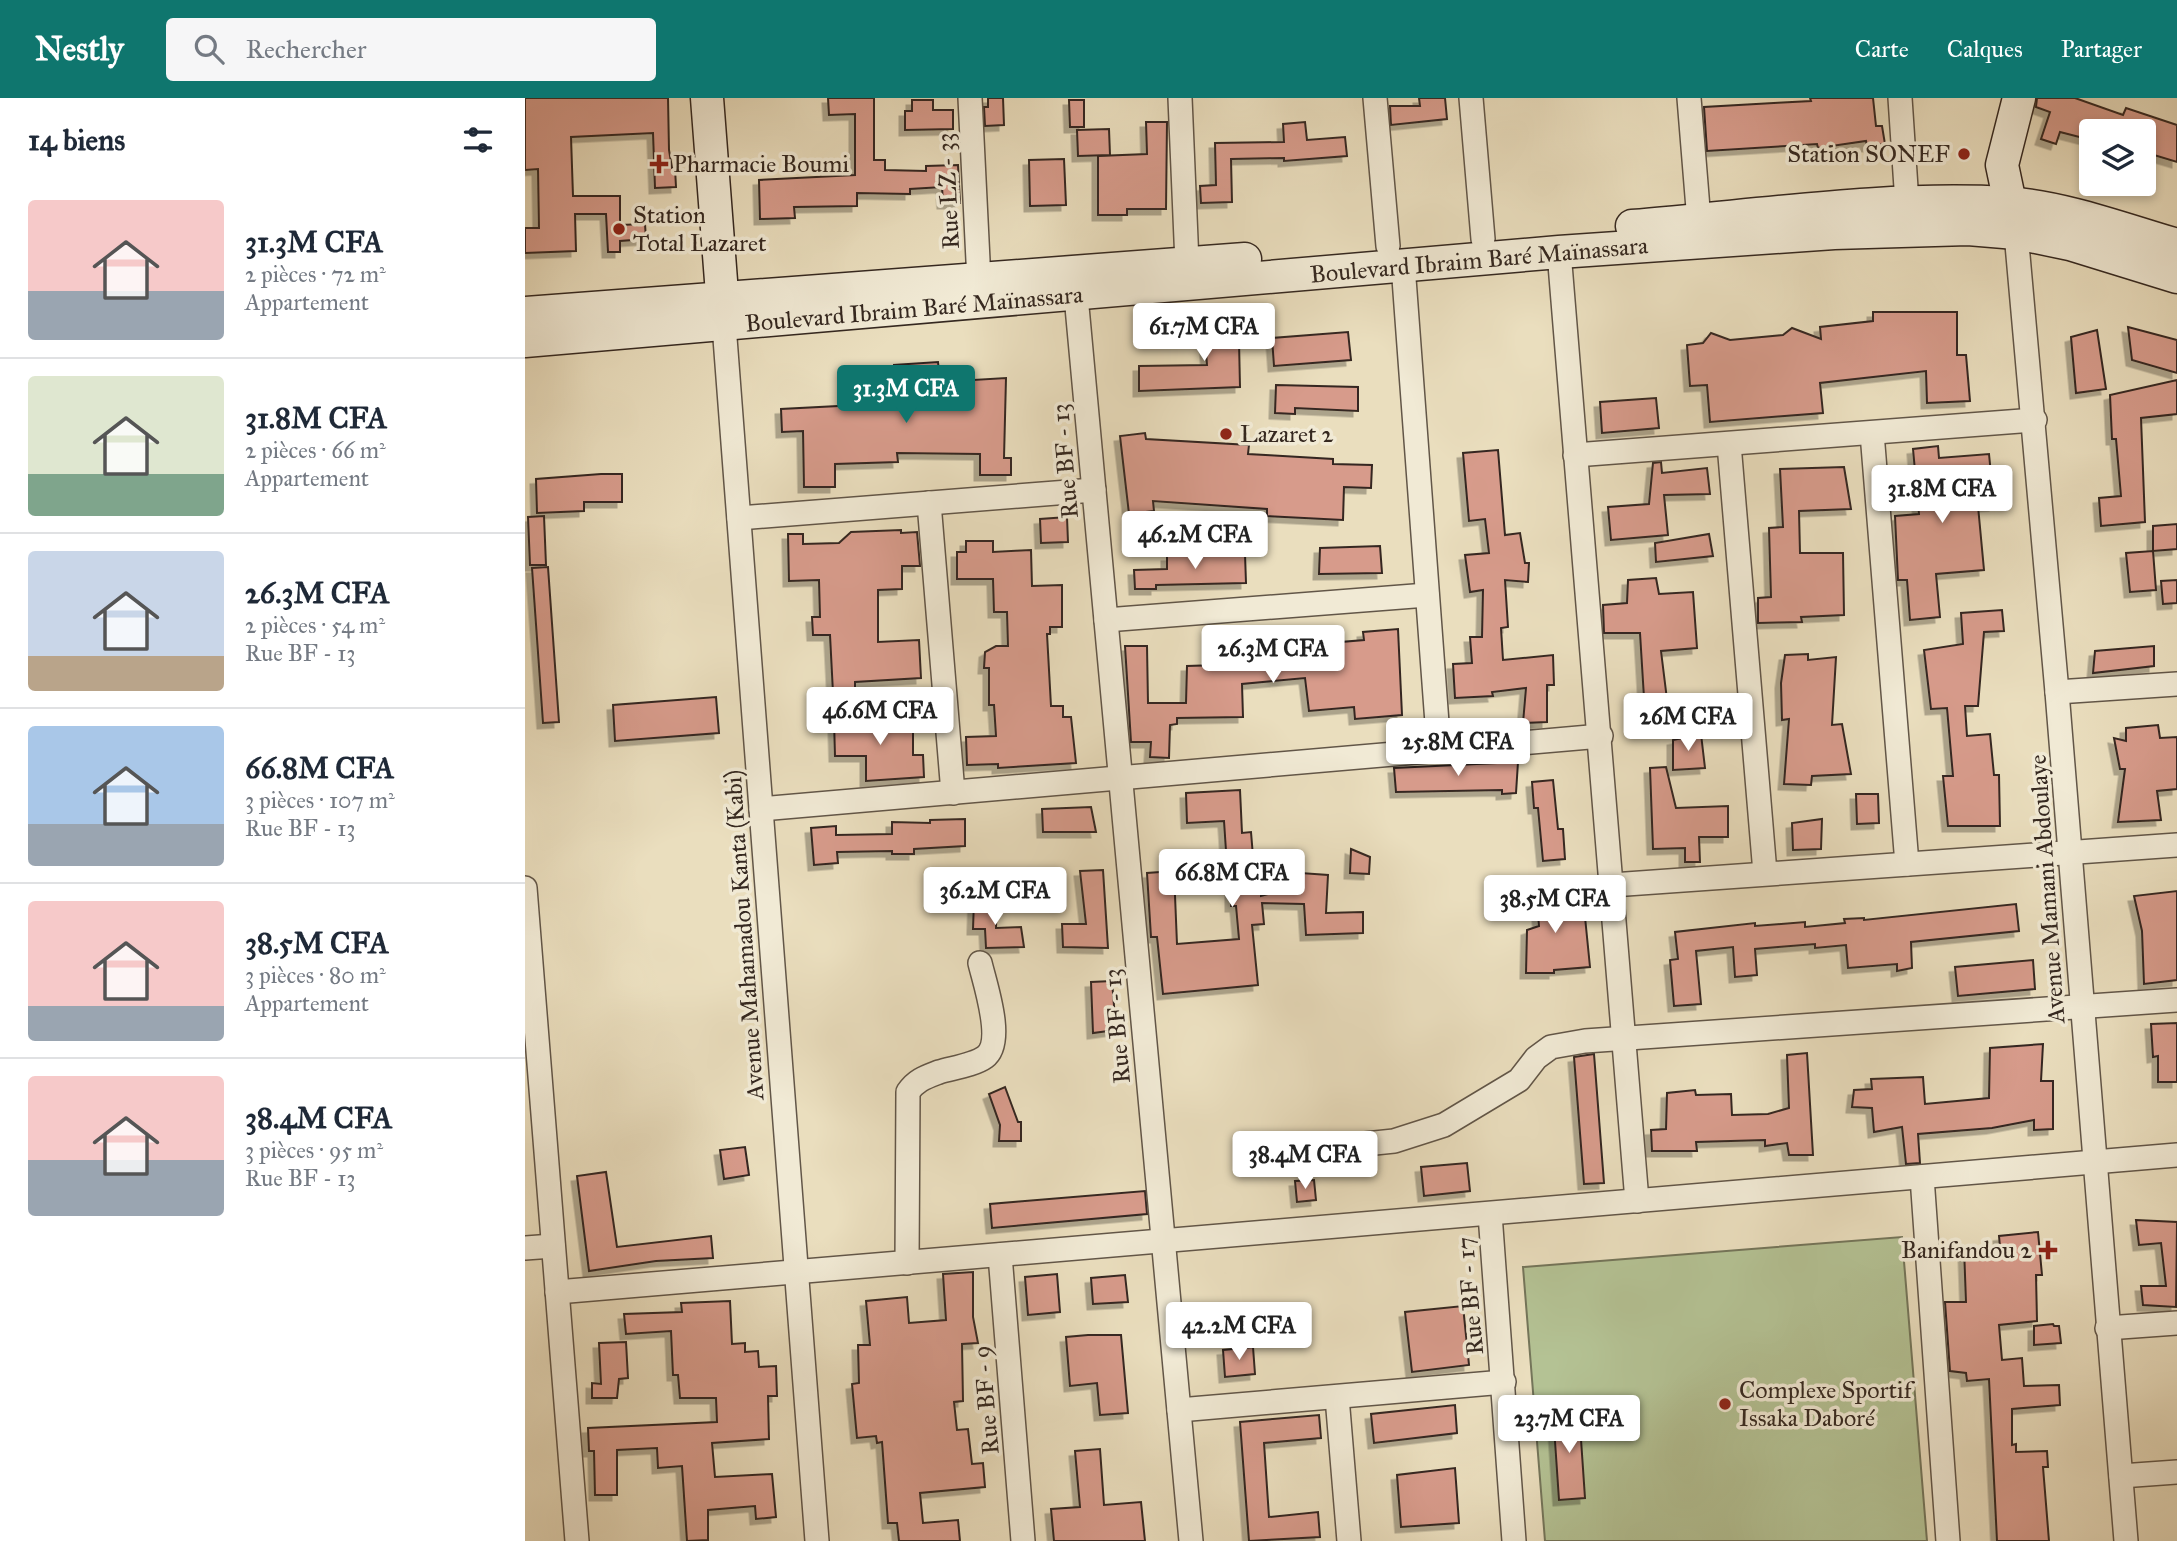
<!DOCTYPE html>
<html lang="fr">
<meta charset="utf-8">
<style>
body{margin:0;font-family:"IM FELL Great Primer",serif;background:#f6f6f7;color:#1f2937;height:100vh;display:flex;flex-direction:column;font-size:26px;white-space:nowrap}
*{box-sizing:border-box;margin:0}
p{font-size:23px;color:#747a83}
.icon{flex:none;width:38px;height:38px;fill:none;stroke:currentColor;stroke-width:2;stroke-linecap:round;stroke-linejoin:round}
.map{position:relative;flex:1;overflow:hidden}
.sheet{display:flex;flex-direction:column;background:#fff;width:525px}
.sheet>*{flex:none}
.fabs{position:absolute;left:1554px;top:21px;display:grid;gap:14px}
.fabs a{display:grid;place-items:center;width:77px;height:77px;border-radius:7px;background:#fff;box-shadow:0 4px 10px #0003;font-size:35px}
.price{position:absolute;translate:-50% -60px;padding:0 16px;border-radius:7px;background:#fff;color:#222;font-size:23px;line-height:46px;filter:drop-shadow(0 2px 4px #0008)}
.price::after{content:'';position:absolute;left:50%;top:42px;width:21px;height:16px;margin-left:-10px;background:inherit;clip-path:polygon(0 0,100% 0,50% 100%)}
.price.on{background:#0f766e;color:#fff}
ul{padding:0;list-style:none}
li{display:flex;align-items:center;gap:21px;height:175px;padding:0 28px}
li+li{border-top:2px solid #e0e1e3}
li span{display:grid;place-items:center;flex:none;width:196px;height:140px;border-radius:7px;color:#555}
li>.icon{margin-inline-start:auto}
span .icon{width:84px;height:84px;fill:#fffc;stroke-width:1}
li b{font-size:30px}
h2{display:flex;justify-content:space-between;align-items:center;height:84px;padding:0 28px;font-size:30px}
header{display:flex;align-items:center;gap:42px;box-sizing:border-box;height:98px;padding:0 35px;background:#0f766e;color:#fff}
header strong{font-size:33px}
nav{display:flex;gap:38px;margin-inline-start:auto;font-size:24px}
.search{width:490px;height:63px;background:#f6f6f7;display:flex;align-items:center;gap:18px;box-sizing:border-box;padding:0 24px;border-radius:7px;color:#747a83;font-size:26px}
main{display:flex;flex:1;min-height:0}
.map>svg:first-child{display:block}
.green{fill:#b4c294;stroke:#74755a;stroke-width:2}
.building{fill:#d79b8b;stroke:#352820;stroke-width:2;filter:url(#shadow)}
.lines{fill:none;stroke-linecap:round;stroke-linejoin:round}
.street-casing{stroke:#625648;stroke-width:26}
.secondary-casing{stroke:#352820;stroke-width:35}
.street{stroke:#f1ead5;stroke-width:23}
.secondary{stroke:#f1ead5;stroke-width:32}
.poi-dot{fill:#8f2418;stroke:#f1ead5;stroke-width:2.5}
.labels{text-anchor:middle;stroke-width:7;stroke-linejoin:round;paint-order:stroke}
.poi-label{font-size:24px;fill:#352820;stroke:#f1ead5;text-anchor:start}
.street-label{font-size:24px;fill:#352820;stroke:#f1ead5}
</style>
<header>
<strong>Nestly</strong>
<div class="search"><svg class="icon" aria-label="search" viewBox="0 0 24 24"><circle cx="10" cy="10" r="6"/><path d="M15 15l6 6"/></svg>Rechercher</div>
<nav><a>Carte</a><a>Calques</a><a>Partager</a></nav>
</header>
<main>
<section class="sheet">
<h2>14 biens<svg class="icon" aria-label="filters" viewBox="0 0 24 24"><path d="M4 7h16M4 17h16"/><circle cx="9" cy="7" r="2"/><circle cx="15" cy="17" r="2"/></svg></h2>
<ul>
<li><span style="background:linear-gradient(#f6c9c9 65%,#9aa5b1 0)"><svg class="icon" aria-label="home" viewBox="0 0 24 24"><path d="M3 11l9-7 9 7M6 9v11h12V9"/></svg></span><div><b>31.3M CFA</b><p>2 pièces · 72 m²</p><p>Appartement</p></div></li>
<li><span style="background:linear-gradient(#dfe7d0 70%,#7fa58c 0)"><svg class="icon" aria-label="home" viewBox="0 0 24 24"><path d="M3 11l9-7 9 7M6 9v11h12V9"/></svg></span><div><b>31.8M CFA</b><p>2 pièces · 66 m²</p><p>Appartement</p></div></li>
<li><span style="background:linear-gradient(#c9d6e8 75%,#b9a48a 0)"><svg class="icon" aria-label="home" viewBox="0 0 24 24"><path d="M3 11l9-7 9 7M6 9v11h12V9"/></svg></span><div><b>26.3M CFA</b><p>2 pièces · 54 m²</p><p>Rue BF - 13</p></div></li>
<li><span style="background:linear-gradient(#a9c7e8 70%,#9aa5b1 0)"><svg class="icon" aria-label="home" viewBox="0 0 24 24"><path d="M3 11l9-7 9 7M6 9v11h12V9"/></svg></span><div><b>66.8M CFA</b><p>3 pièces · 107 m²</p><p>Rue BF - 13</p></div></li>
<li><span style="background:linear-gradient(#f6c9c9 75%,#9aa5b1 0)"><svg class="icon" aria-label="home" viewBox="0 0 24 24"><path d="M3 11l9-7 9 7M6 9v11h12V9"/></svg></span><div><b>38.5M CFA</b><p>3 pièces · 80 m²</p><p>Appartement</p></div></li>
<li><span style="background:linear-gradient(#f6c9c9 60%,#9aa5b1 0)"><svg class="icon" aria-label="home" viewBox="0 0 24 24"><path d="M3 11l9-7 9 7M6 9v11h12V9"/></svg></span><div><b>38.4M CFA</b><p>3 pièces · 95 m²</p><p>Rue BF - 13</p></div></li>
</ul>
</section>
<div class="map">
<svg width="1652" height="1443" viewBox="0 0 1652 1443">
<defs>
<filter id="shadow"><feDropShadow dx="-5.5" dy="5.5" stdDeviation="0" flood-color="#0004"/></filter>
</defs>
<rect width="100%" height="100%" fill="#eadebe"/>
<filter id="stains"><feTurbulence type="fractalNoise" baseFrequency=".00286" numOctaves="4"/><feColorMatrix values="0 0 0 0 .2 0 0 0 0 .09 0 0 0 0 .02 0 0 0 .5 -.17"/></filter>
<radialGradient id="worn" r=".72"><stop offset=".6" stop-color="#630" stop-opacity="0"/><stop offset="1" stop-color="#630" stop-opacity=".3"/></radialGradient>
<!-- green -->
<polygon class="green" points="1377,1139 1402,1443 1020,1443 998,1169"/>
<!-- building -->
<g class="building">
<polygon points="0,0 143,0 144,52 147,70 150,70 151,89 130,90 128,35 46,39 48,98 95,98 95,127 120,126 121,141 95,143 95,154 83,154 81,116 50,116 51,153 0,155 0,130 14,130 13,71 0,72"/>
<polygon points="303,0 349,0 349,62 360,62 360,72 401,73 401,68 433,67 435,105 418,105 417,89 385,91 385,96 332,95 332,108 269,109 270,120 235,121 234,82 330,77 330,16 304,17"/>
<polygon points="463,0 478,0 479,27 460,28 459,9 463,9"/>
<polygon points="894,0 920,0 922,21 866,27 865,8 895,8"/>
<polygon points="1285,0 1348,0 1351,28 1357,28 1360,46 1342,48 1341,43 1293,50 1292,46 1182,53 1179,9 1286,3"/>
<polygon points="1512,0 1550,0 1598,17 1601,10 1652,27 1652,64 1619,54 1619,33 1566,33 1566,42 1535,34 1531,46 1516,41 1525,14 1511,9"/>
<polygon points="387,2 408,2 408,12 428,12 428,31 380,32 380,13 387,13"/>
<polygon points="544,2 559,2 559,29 545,29"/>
<polygon points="621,24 642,24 641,111 602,111 602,117 573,117 573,58 622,56"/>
<polygon points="780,24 782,42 820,39 822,58 759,63 759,60 706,61 707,104 676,105 675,88 691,87 690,45 759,44 758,26"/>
<polygon points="584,31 585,57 553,58 552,32"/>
<polygon points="539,61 541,107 505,108 504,62"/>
<polygon points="1348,214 1432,214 1432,257 1441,257 1445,303 1402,305 1401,273 1295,285 1298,315 1185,324 1182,287 1165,288 1162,247 1178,245 1186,235 1205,242 1258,237 1267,230 1296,241 1295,229 1348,223"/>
<polygon points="729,223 730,241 714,243 715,289 614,293 614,268 682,267 679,227"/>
<polygon points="1603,229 1652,242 1652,275 1607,262"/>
<polygon points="1572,232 1581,291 1551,295 1546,239"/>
<polygon points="823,234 826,262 749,268 747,240"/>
<polygon points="413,264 415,284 481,280 479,360 486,360 486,377 455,377 455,356 372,355 373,364 310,366 310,389 279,389 278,333 257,334 256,311 371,305 369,267"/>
<polygon points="1652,282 1652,316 1616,320 1620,424 1576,428 1574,400 1596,398 1591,341 1587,341 1585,297"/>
<polygon points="751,287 833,289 833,313 770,310 770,316 750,315"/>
<polygon points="1131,300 1134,330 1077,335 1075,304"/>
<polygon points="620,335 621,341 724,347 723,356 808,361 808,366 847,367 846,390 819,389 818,422 742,418 742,411 628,403 629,413 604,416 595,338"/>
<polygon points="1413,348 1414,360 1464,356 1469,407 1453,408 1459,472 1411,476 1415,519 1385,522 1382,482 1373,482 1370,418 1394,416 1388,351"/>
<polygon points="973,352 980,437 995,435 1000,465 1004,465 1003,484 980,482 983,529 976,530 978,562 1028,557 1029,587 1022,587 1022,624 998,625 1001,590 967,594 968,598 930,600 928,566 947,565 945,539 957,539 958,492 945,494 940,457 964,455 960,421 944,423 938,355"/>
<polygon points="1136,364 1137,375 1182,370 1185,396 1139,397 1143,437 1086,442 1083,409 1124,406 1128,365"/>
<polygon points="1319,369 1326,411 1274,413 1275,455 1318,455 1319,517 1276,519 1277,524 1233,525 1233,500 1246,499 1244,430 1258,429 1255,371"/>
<polygon points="76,376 97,376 97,404 59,404 59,413 12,415 11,381"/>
<polygon points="19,418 21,467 5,467 3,419"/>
<polygon points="542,419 543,444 516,445 515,421"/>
<polygon points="1652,426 1652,451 1628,453 1628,428"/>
<polygon points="376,432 376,435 392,434 395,468 377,468 377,491 353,492 353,544 394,542 396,580 330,584 330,594 308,595 305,537 288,537 287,519 295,519 294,482 264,483 263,436 278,436 278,446 314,445 326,434"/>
<polygon points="1184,436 1188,458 1131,464 1130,445"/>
<polygon points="441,443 468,443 468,454 506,452 507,488 537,487 537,529 525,529 525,536 522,536 526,608 538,608 538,619 546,619 551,665 473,670 473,666 442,667 441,639 471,638 469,607 464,607 464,570 459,570 460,554 471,548 483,548 482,514 469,514 468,481 432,481 432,454 441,454"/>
<polygon points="855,448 857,475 794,476 795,450"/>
<polygon points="1628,453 1631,492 1605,494 1601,455"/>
<polygon points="720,456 721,485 631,487 631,491 610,491 609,472 642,471 642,458"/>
<polygon points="23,469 34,624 18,625 7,470"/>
<polygon points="1131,480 1134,496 1168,494 1172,550 1136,553 1146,634 1121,632 1115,535 1079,535 1078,507 1102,505 1103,482"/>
<polygon points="1652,482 1652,505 1638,506 1636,483"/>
<polygon points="1477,512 1479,533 1459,534 1453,608 1440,608 1442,638 1465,636 1469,677 1474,677 1475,728 1423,728 1418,678 1428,678 1422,610 1406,611 1399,552 1438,546 1436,515"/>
<polygon points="873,531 877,617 830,621 829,609 784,613 780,580 717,586 718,619 652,620 652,626 645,627 644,660 625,659 626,644 606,644 600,548 622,548 623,605 661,605 662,568 725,566 725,560 781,555 780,547 839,542 838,534"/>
<polygon points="1629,548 1629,568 1568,575 1570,553"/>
<polygon points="1283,556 1283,562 1311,559 1307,627 1317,626 1326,676 1287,678 1286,687 1259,686 1264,621 1257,622 1256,585 1260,557"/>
<polygon points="191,599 194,635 90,643 88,607"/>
<polygon points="359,619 375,619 379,627 388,627 388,657 398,657 399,679 341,683 341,658 310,658 309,623 359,621"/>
<polygon points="1633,627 1635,640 1652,639 1652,691 1632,693 1636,722 1593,724 1600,671 1595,671 1589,640 1601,643 1601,630"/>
<polygon points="1176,636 1180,670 1148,672 1148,642"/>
<polygon points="993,664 991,695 977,696 977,692 871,694 869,670"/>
<polygon points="1141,669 1151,710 1203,708 1203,739 1174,739 1175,764 1160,764 1160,750 1128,751 1125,670"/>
<polygon points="1028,682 1033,731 1038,731 1040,761 1018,763 1013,710 1009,710 1007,684"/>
<polygon points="715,692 717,735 726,734 731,795 736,795 736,798 775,787 776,775 803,777 801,815 838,814 838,835 781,837 779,806 737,805 739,826 727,827 733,887 638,896 632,839 626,839 622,775 649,773 652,846 714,841 711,808 706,808 706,782 703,783 699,723 662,725 661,695"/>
<polygon points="1331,696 1353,696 1354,725 1332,726"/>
<polygon points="566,709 571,734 518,734 517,711"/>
<polygon points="440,721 440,748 389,751 389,756 367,756 367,753 312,754 313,765 289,767 286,730 311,728 311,737 367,736 367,724 405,725 405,722"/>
<polygon points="1297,721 1296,751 1268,752 1267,725"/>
<polygon points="826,751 845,759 844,776 825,775"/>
<polygon points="578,772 583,850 538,849 537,826 561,826 555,773"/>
<polygon points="1033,780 1036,820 1060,819 1065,869 1029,872 1029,875 1001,875 1002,832 1014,828 1010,782"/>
<polygon points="1652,793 1652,882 1619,886 1617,833 1609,798"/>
<polygon points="449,802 472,802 471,830 496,829 499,849 461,850 460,831 448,831"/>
<polygon points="1491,806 1494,833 1386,844 1387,870 1372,873 1372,866 1323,870 1321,847 1290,850 1290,846 1230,851 1232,877 1210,879 1208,849 1171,853 1176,906 1149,908 1145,862 1153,861 1150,834 1230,825 1230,828 1280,824 1280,829 1320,825 1319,821 1339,820 1339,822"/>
<polygon points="1508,862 1510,891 1433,898 1430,869"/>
<polygon points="587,883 591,932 568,935 566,884"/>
<polygon points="1652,925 1652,984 1633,984 1633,958 1628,959 1626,926"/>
<polygon points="1518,946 1516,983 1528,983 1528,1031 1509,1032 1509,1022 1467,1030 1393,1036 1395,1065 1381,1066 1377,1029 1349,1034 1347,1010 1327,1009 1329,992 1347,991 1346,981 1398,979 1400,1006 1464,1000 1465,950"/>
<polygon points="1282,955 1288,1057 1264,1057 1262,1045 1240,1048 1240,1042 1171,1044 1172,1053 1127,1053 1126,1032 1141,1031 1142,995 1170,992 1171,997 1206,996 1207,1017 1243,1016 1264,1010 1262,957"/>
<polygon points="1069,956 1079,1085 1059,1086 1049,959"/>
<polygon points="480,989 493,1024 496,1024 496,1043 474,1043 475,1027 464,996"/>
<polygon points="220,1049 224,1077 199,1081 195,1052"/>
<polygon points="942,1065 945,1093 899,1098 896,1069"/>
<polygon points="81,1074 92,1149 186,1138 188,1160 131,1163 64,1173 52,1078"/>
<polygon points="789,1082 791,1102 772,1104 770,1083"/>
<polygon points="620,1093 622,1116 467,1130 465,1106"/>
<polygon points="1611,1122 1652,1124 1651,1209 1618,1207 1616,1188 1641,1188 1636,1145 1614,1147"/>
<polygon points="1513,1134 1517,1177 1511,1177 1512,1223 1474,1227 1477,1262 1497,1260 1499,1288 1534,1287 1535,1307 1487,1311 1487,1347 1491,1346 1491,1354 1522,1353 1523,1369 1518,1369 1524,1443 1472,1443 1464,1281 1442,1283 1441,1275 1425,1273 1420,1204 1441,1204 1439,1150 1475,1149 1474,1138"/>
<polygon points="448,1174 448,1219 453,1245 437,1246 438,1303 429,1304 432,1332 443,1331 447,1366 458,1365 460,1389 395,1395 398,1425 433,1422 435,1443 374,1443 372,1425 363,1425 357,1344 352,1345 351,1338 332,1340 327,1286 334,1285 333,1247 345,1247 341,1203 382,1199 384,1225 421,1222 418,1176"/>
<polygon points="532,1176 535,1214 503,1217 500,1179"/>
<polygon points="600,1177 603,1204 568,1206 566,1180"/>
<polygon points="205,1203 207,1246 220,1245 220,1254 233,1253 234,1269 251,1268 252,1298 243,1298 244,1341 187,1345 190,1379 247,1376 251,1419 231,1421 230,1408 183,1412 183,1442 162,1443 157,1368 133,1370 132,1350 92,1352 92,1397 70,1397 69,1353 64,1353 63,1330 192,1324 191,1300 155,1300 153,1277 148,1277 146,1233 101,1236 99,1216 157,1214 156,1205"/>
<polygon points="938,1208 944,1267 887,1274 880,1214"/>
<polygon points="1528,1226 1529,1228 1534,1228 1536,1245 1509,1247 1509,1228"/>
<polygon points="563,1237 596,1237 603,1315 575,1317 572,1285 545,1288 541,1239"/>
<polygon points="101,1244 103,1280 94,1281 92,1300 67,1300 67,1285 76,1286 74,1245"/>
<polygon points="728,1249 730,1276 700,1279 698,1252"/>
<polygon points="930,1307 932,1335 849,1345 846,1316"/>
<polygon points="1054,1312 1060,1400 1034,1402 1028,1314"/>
<polygon points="794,1317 796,1340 739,1345 744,1419 793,1414 795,1439 724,1443 715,1324"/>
<polygon points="575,1351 579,1407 616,1404 620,1443 529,1443 526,1411 555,1409 550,1353"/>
<polygon points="930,1370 934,1425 876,1429 872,1377"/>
</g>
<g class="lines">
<defs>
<g id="street">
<polyline points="445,0 454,183"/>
<polyline points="655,0 662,165"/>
<polyline points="850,0 863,148"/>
<polyline points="946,0 958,141"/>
<polyline points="1164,0 1174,123"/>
<polyline points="1375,0 1382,105"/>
<polyline points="1491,135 1532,594 1601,1443"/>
<polyline points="1034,154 1112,1103"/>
<polyline points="878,167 914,652"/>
<polyline points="551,198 666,1443"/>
<polyline points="199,227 292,1443"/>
<polyline points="1347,335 1382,766"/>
<polyline points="1204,346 1240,775"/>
<polyline points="1050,357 1510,322"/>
<polyline points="404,405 428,695"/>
<polyline points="214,420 569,392"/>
<polyline points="581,522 902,497"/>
<polyline points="1532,594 1652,586"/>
<polyline points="236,711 1076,638"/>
<polyline points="1087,787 1652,747"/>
<polyline points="0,790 52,1443"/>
<polyline points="734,1057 869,1043 919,1027 994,982 1011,960 1026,949 1060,943 1652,902"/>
<polyline points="1397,1079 1423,1443"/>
<polyline points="965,1116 989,1443"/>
<polyline points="0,1150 28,1148"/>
<polyline points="475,1157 498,1443"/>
<path d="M382,1165L383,994C391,982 401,979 414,974C427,970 449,967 460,959C480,944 460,886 455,865"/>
<polyline points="32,1194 1652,1057"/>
<polyline points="1582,1230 1652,1225"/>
<polyline points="812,1299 824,1443"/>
<polyline points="654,1312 979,1284"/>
<polyline points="1596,1378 1652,1374"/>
</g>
<g id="secondary">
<polyline points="182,0 199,222"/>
<polyline points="1489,124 1477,67 1494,0"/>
<path d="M1107,128C1231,118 1358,98 1482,105C1539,109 1597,131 1652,147"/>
<polyline points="0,215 720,161"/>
<polyline points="0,243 1034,154 1309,135 1443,131 1491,135 1545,146 1652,179"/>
</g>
</defs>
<!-- street casing -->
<use href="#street" class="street-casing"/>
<!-- secondary casing -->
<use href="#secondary" class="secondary-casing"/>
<!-- street -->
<use href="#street" class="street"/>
<!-- secondary -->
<use href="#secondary" class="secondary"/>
</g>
<!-- markers -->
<g class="poi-dot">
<circle cx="1439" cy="56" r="7"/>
<path d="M130.5 55.5h7v7h7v7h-7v7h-7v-7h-7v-7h7z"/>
<circle cx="94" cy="131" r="7"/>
<circle cx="701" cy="336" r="7"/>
<path d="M1519.5 1141.5h7v7h7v7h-7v7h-7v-7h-7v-7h7z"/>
<circle cx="1200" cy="1306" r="7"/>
</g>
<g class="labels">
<!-- poi labels -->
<g class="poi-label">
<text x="1425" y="64" text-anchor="end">Station SONEF</text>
<text x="148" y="74">Pharmacie Boumi</text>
<text x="108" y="125">Station<tspan x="108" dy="28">Total Lazaret</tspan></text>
<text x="715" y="344">Lazaret 2</text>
<text x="1507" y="1160" text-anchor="end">Banifandou 2</text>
<text x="1214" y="1300">Complexe Sportif<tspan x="1214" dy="28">Issaka Daboré</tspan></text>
</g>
<!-- street labels -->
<g class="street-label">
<text transform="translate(423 93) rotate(-93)" y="8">Rue LZ - 33</text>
<text transform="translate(954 162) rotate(-5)" y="8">Boulevard Ibraim Baré Maïnassara</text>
<text transform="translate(389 211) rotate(-5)" y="8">Boulevard Ibraim Baré Maïnassara</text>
<text transform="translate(540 363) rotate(-95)" y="8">Rue BF - 13</text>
<text transform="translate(1522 791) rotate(-94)" y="8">Avenue Mamani Abdoulaye</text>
<text transform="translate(219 837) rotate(-94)" y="8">Avenue Mahamadou Kanta (Kabi)</text>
<text transform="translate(592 928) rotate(-95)" y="8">Rue BF - 13</text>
<text transform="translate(945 1198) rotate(-95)" y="8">Rue BF - 17</text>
<text transform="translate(461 1302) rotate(-95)" y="8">Rue BF - 9</text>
</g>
</g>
<rect width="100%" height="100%" filter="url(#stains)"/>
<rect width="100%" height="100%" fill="url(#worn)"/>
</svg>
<div class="fabs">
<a><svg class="icon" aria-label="layers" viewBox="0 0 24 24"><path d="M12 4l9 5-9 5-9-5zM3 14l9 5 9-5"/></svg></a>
</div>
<b class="price" style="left:679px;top:265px">61.7M CFA</b>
<b class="price on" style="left:381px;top:327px">31.3M CFA</b>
<b class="price" style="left:1417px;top:427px">31.8M CFA</b>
<b class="price" style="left:670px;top:473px">46.2M CFA</b>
<b class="price" style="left:748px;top:587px">26.3M CFA</b>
<b class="price" style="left:355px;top:649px">46.6M CFA</b>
<b class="price" style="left:1163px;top:655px">26M CFA</b>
<b class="price" style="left:933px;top:680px">25.8M CFA</b>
<b class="price" style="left:707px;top:811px">66.8M CFA</b>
<b class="price" style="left:470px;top:829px">36.2M CFA</b>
<b class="price" style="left:1030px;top:837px">38.5M CFA</b>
<b class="price" style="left:780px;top:1093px">38.4M CFA</b>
<b class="price" style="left:714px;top:1264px">42.2M CFA</b>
<b class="price" style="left:1044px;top:1357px">23.7M CFA</b>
</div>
</main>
